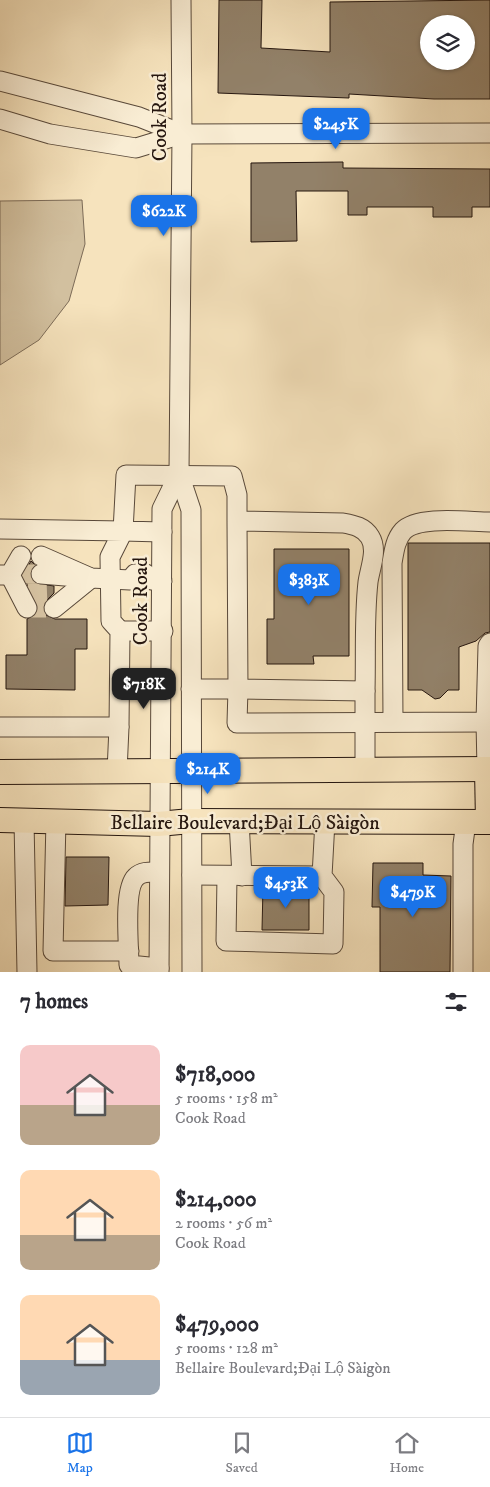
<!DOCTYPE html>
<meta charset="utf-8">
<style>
body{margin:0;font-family:"IM FELL DW Pica",serif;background:#f2f2f3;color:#2b2b33;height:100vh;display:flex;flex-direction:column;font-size:19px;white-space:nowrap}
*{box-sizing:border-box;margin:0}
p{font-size:16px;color:#7c7c81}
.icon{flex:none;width:28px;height:28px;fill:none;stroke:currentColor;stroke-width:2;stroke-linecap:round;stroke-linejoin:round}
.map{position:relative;height:972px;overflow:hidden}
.side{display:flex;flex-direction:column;background:#fff;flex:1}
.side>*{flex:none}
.fabs{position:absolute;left:420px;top:15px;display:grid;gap:10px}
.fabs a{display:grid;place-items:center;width:55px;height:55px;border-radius:50%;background:#fff;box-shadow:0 1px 4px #0004;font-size:25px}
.price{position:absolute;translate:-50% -42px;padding:0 11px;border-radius:10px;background:#1a73e8;color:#fff;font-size:16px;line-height:32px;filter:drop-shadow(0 1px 2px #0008)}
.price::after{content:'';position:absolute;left:50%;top:30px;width:15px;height:11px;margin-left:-8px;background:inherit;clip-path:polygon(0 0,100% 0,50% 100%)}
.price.selected{background:#222;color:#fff}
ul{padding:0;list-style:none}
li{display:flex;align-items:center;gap:15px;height:125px;padding:0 20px}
li span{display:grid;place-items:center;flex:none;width:140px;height:100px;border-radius:10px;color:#555}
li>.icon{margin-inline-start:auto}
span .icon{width:60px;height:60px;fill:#fffc;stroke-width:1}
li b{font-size:21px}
h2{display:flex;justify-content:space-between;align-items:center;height:60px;padding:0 20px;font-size:21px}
.tab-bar{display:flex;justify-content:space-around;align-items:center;height:70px;border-top:1px solid #e1e1e2;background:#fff;font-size:14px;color:#7c7c81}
.tab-bar a{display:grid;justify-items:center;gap:2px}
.tab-bar .selected{color:#1a73e8}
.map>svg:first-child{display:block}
.green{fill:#d2c09f;stroke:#7c6b57}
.building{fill:#928169;stroke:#25160f;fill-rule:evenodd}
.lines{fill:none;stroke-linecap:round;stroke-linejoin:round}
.minor-tunnel{stroke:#d7c4a3;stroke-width:19;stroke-dasharray:19 9;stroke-linecap:butt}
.minor-casing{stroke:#59493a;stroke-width:21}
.major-casing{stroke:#25160f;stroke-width:26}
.minor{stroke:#f9edd4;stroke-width:19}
.major{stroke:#f6e3bd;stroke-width:24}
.labels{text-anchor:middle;stroke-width:5;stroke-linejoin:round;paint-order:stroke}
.street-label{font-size:20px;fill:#25160f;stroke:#f9edd4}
</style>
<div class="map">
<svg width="490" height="972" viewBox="0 0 490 972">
<rect width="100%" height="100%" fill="#f6e3bd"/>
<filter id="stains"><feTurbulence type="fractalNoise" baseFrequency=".004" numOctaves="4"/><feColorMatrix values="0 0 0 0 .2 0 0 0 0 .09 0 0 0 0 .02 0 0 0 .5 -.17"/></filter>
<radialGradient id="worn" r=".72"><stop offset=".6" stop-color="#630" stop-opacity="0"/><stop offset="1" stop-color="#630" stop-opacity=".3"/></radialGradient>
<!-- green -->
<polygon class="green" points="82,200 85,244 69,301 39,340 0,365 0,201"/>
<!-- building -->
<g class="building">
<path d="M219,0H262L261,48L330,52V2L490,0V99H434L349,94V98L218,93ZM429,24H466V61H429Z"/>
<polygon points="343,162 343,168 490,169 490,207 472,207 472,217 433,217 433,207 367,207 367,215 348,215 348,191 296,191 297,241 251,242 251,163"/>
<polygon points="408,543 490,543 490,632 485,633 476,641 459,647 459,690 448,690 440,698 435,699 422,690 408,690"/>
<polygon points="274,549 349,549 349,656 313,656 314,664 267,664 267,619 274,619"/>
<polygon points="31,561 35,565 30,574 34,583 54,586 54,593 43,604 46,615 55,619 87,619 87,649 75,649 75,690 6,689 6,655 27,655 27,619 36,614 38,609 23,575"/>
<polygon points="66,857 109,857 108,905 65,906"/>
<polygon points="373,863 423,863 423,875 451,876 450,972 380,972 380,907 372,907"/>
<polygon points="263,887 309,887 309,930 262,930"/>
</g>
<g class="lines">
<!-- minor-tunnel -->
<g class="minor-tunnel">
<polyline points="21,574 41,574"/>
<polyline points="28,593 54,592"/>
<polyline points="27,608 54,608"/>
</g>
<defs>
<g id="minor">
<polyline points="181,0 182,134 179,474 191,510 192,972"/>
<polyline points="0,81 139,117 182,134 136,148 50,134 0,119"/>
<polyline points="182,134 490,133"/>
<polyline points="0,529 123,531 110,557 111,621 120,631 119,727 0,727"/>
<path d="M162,532L123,531L126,475L232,476L237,495V521L238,689L365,691C366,655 364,618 368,582C370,568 378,550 370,537C364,527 354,525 343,523L237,521"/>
<polyline points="41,556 91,578 130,580 135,574 146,574 152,580 162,581"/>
<polyline points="41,574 77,577"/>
<polyline points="0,575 10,575 21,556"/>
<polyline points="10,575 27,608"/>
<polyline points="54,608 91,578"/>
<polyline points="120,631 163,631"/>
<polyline points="191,689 238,689 237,723 486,722 488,646 490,643"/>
<path d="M393,722L392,563C394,552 395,540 403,531C418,515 469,522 490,522"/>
<polyline points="487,769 486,722 490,722"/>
<polyline points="365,770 365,691"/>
<polyline points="117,772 119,727"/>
<polyline points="56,820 53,951 129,951"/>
<polyline points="24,821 27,972"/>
<polyline points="239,821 242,876"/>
<path d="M158,872C151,872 142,871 136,877C123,889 129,946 129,965L159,968"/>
<polyline points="192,875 322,876"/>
<polyline points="227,876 226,941 333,944 334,892 322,876 325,821"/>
<polyline points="159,972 162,509 179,474"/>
<polyline points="463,972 463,844 466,822"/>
</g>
<g id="major">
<polyline points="487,769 488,822"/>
<polyline points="0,772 490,769"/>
<polyline points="0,820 158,824 191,821 490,822"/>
</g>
</defs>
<!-- minor casing -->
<use href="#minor" class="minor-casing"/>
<!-- major casing -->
<use href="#major" class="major-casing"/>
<!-- minor -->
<use href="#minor" class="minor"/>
<!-- major -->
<use href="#major" class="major"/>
</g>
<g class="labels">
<!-- street labels -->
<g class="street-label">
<text transform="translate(159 117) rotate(-90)" y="7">Cook Road</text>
<text transform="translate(140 601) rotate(-90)" y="7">Cook Road</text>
<text x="245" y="829">Bellaire Boulevard;Đại Lộ Sàigòn</text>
</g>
</g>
<rect width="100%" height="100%" filter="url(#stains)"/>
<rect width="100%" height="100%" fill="url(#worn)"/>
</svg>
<div class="fabs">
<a><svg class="icon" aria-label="layers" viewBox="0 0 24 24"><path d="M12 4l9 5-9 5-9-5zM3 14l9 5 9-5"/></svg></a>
</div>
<b class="price" style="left:336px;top:150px">$245K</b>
<b class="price" style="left:164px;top:237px">$622K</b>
<b class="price" style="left:309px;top:606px">$383K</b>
<b class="price selected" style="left:144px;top:710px">$718K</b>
<b class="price" style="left:208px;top:795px">$214K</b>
<b class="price" style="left:286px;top:909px">$453K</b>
<b class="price" style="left:413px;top:918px">$479K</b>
</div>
<section class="side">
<h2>7 homes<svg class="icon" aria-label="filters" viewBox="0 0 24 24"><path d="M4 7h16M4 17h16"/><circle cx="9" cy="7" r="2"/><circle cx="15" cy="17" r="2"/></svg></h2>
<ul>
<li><span style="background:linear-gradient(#f6c9c9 60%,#b9a48a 0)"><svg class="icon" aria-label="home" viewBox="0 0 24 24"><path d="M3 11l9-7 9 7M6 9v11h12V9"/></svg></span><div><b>$718,000</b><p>5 rooms · 158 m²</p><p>Cook Road</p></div></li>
<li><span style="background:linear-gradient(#ffd9b3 65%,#b9a48a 0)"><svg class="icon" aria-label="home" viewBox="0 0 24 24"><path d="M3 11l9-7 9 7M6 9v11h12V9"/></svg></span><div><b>$214,000</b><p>2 rooms · 56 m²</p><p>Cook Road</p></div></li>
<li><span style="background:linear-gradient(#ffd9b3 65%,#9aa5b1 0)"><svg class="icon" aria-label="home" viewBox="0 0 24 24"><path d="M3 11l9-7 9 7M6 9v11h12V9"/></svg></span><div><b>$479,000</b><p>5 rooms · 128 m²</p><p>Bellaire Boulevard;Đại Lộ Sàigòn</p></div></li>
</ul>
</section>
<nav class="tab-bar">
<a class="selected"><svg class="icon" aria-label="map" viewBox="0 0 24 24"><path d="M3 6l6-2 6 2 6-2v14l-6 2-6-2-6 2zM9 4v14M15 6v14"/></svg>Map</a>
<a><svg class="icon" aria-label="saved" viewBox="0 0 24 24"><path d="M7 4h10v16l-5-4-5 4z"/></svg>Saved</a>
<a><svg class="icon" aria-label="home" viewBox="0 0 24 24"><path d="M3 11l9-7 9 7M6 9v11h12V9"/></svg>Home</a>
</nav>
